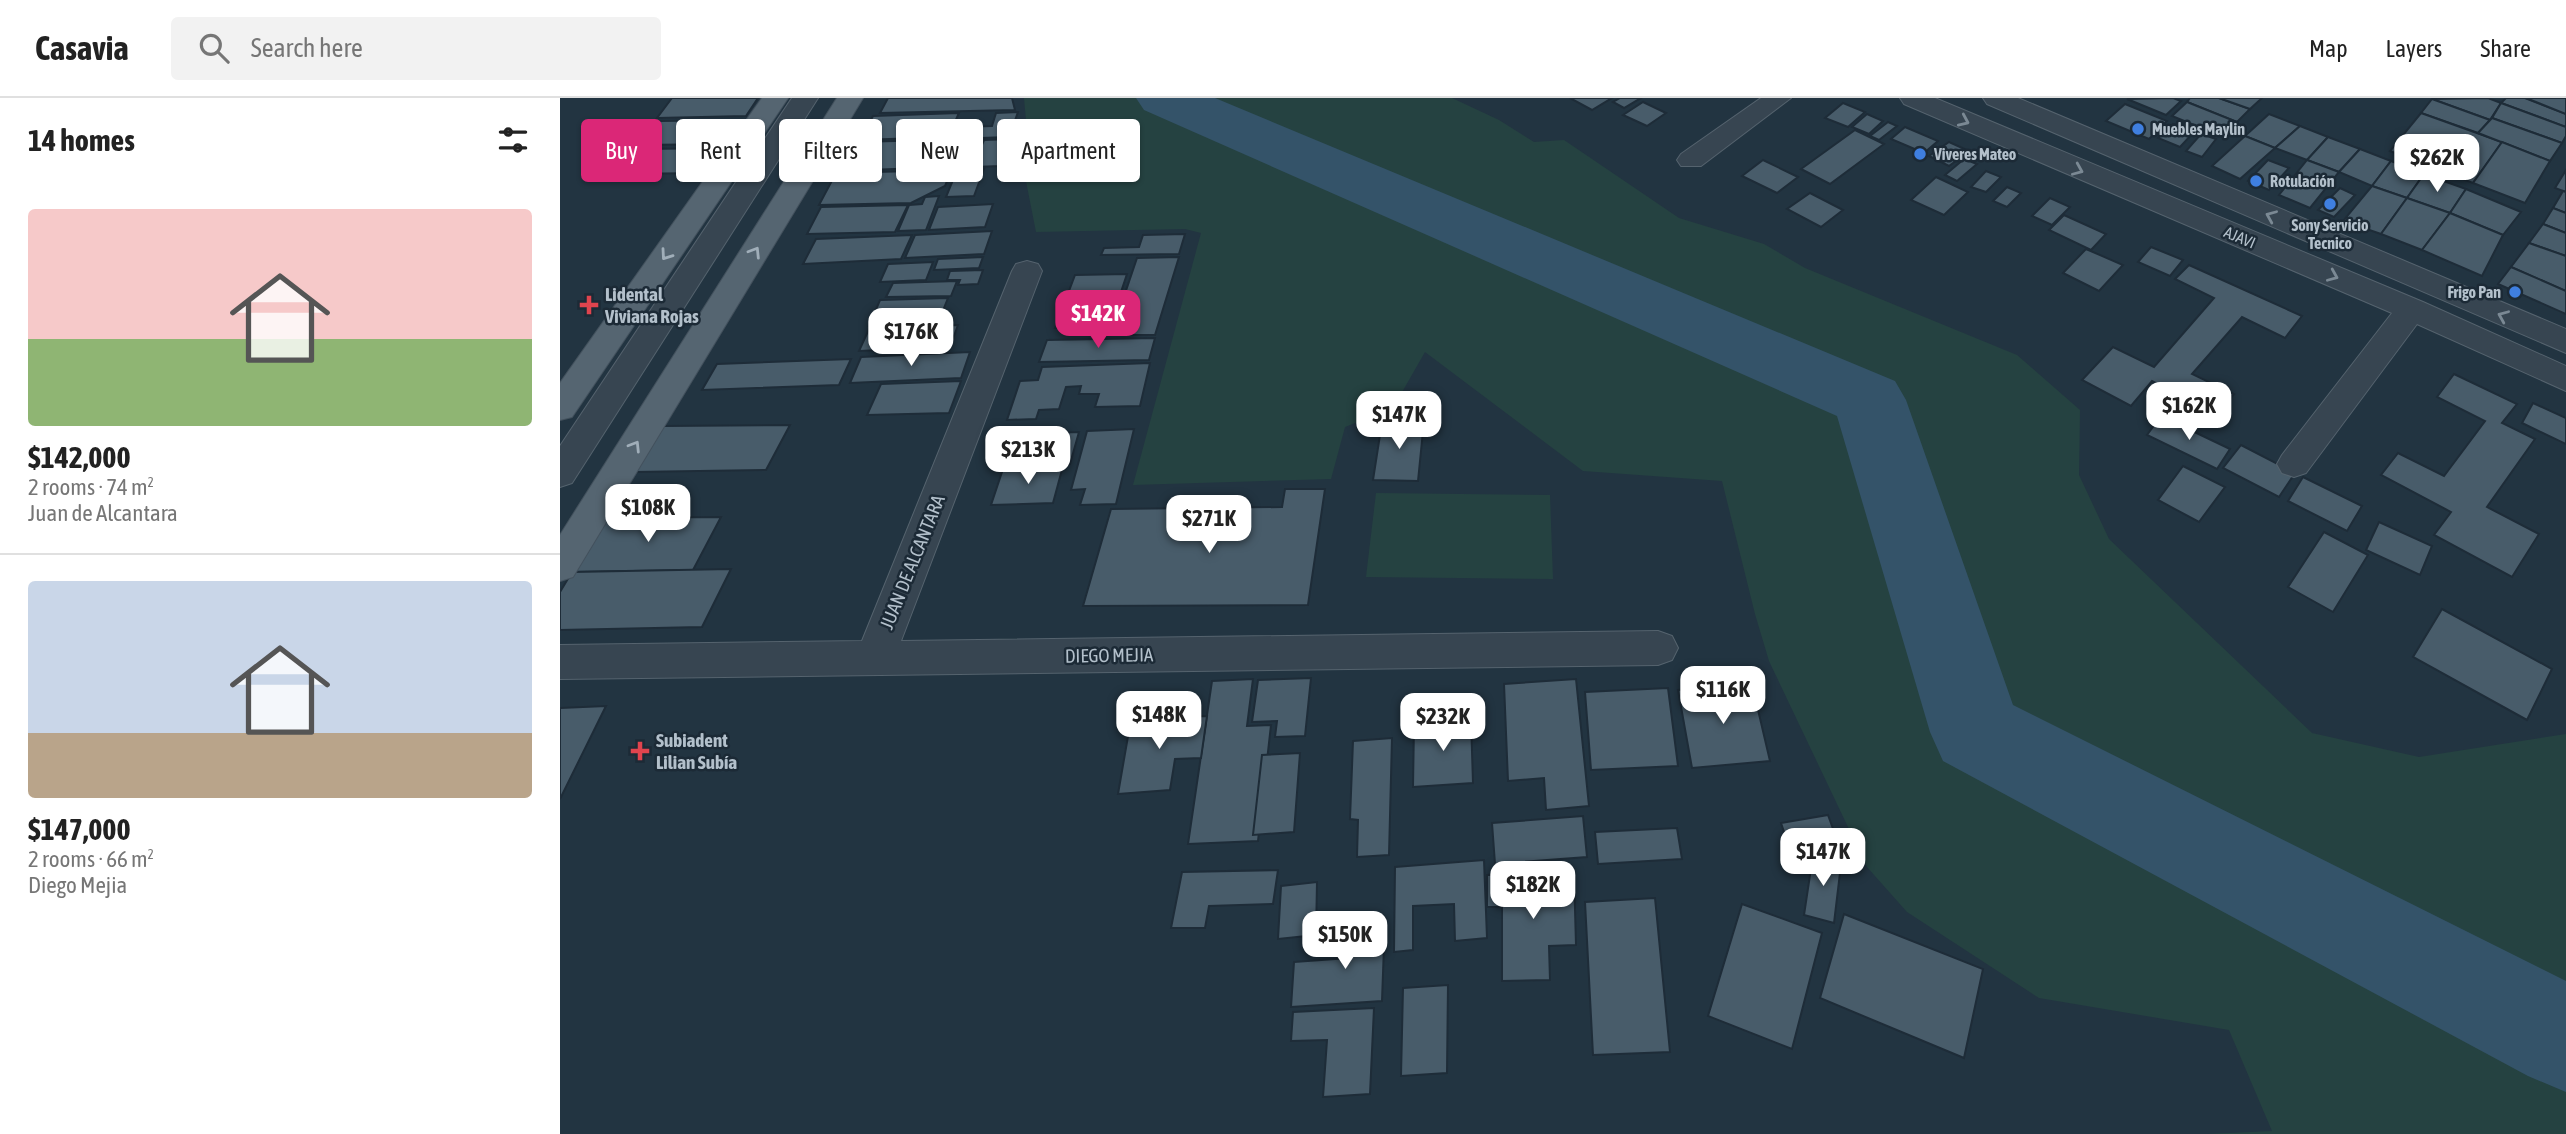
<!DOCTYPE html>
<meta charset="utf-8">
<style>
body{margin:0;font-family:"Asap Condensed",sans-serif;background:#f2f2f2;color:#222;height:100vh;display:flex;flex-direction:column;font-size:26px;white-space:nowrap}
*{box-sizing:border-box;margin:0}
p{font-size:23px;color:#767676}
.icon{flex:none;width:38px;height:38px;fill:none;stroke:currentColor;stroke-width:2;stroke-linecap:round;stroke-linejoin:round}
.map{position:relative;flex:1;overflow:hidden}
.sheet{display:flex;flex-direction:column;background:#fff;width:560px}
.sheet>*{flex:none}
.hud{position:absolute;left:21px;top:21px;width:665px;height:63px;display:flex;gap:14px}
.price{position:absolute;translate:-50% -60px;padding:0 16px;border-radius:14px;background:#fff;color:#222;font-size:23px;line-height:46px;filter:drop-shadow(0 2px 4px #0008)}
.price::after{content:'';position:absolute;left:50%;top:42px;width:21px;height:16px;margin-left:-10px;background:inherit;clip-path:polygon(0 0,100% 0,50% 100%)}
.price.on{background:#db2777;color:#fff}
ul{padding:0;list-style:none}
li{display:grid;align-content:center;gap:14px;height:371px;padding:0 28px}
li+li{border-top:2px solid #e0e0e0}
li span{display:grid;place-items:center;height:217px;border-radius:7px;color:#555}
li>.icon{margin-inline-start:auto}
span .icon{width:126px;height:126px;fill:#fffc;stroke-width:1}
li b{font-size:30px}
h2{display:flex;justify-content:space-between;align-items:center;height:84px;padding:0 28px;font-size:30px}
.tag{padding:0 24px;border-radius:7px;background:#fff;box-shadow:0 2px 5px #0004;font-size:24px;line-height:63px}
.tag.on{background:#db2777;color:#fff}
header{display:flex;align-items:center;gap:42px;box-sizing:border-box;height:98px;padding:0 35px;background:#fff;border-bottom:2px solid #e0e0e0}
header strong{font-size:33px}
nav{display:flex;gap:38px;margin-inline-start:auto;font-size:24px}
.search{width:490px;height:63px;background:#f2f2f2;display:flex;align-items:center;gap:18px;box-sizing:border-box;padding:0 24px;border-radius:7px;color:#767676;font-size:26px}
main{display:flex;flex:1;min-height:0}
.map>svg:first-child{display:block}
.green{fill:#254241}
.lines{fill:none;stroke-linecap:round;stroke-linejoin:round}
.river{fill:#345369;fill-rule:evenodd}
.building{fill:#485c6a;stroke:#1e2c38;stroke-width:2}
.minor-casing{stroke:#55636e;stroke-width:2}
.major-casing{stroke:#43515d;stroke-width:2}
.minor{fill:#374551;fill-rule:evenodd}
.major{fill:#556571;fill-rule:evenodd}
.oneway{stroke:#7b8994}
.oneway2{stroke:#a0aeb9}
.shop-dot{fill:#3f7fe0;stroke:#1c2a36;stroke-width:2.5}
.health-dot{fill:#e0444e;stroke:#1c2a36;stroke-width:2.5}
.labels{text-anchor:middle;stroke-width:5;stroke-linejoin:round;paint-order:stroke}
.far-poi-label{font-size:16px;font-weight:bold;fill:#b3c0cb;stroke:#1c2a36;text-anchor:start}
.far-street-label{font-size:16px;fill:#b3c0cb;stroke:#1c2a36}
.poi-label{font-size:19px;font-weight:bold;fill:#b3c0cb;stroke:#1c2a36;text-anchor:start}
.street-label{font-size:19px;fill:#b3c0cb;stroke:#1c2a36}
</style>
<header>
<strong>Casavia</strong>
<div class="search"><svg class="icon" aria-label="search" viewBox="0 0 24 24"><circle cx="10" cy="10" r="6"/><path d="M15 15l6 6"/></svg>Search here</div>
<nav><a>Map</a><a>Layers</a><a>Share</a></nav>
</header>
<main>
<section class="sheet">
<h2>14 homes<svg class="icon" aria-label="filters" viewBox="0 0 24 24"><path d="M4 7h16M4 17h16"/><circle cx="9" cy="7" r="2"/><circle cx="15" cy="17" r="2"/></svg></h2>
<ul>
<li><span style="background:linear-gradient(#f6c9c9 60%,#8fb573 0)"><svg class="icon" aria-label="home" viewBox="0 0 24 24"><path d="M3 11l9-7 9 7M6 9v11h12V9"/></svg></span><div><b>$142,000</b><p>2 rooms · 74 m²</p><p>Juan de Alcantara</p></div></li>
<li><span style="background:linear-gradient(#c9d6e8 70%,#b9a48a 0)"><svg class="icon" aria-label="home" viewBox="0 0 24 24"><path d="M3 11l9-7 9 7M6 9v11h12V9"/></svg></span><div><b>$147,000</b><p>2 rooms · 66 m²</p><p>Diego Mejia</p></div></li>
</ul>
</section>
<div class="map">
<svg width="2006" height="1036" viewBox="0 0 2006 1036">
<rect width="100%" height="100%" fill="#223441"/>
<!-- green -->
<g class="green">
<polygon points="464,0 892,0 939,22 974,44 1004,42 1119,120 1204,146 1245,170 1457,257 1520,312 1519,377 1549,441 1752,635 1859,659 2006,636 2006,1036 1647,1036 1712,1033 1669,932 1479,900 1347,814 1307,769 1209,563 1195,516 1162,383 1023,373 865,254 833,310 785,329 771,381 573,387 641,135 625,131 476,134 464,73 467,33"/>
<polygon points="816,395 990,397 993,481 806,479"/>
</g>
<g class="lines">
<!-- river -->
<polygon class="river" points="576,0 655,0 1335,283 1346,302 1453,607 2006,883 2006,994 1968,978 1383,663 1370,634 1277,318 584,12"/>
</g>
<!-- building -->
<g class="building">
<polygon points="112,0 198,0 186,18 97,20"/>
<polygon points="328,0 452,0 455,12 320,15"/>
<polygon points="1010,0 1052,0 1032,12"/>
<polygon points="1060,0 1081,0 1064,10 1053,4"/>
<polygon points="1613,0 1621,3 1606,17 1567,1"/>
<polygon points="1630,0 1659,0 1690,11 1677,24 1627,4"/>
<polygon points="1659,0 1702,0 1690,11"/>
<polygon points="1928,0 1941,5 1930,22 1872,1"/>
<polygon points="1946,0 1965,0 2006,16 2006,29 1941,5"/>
<polygon points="1966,0 2006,0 2006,16"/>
<polygon points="1872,1 1930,22 1918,35 1861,15"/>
<polygon points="1083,4 1106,15 1087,28 1063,17"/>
<polygon points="1627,4 1677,24 1661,38 1612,18"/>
<polygon points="1283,5 1305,14 1288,29 1265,20"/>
<polygon points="1941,5 2006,29 2006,38 2002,45 1932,20"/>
<polygon points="1565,6 1607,23 1589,41 1546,23"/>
<polygon points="458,14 449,39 393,41 398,29 432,28 436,15"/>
<polygon points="399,15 388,39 300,42 313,18"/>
<polygon points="1861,15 1942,44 1913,85 1830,53"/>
<polygon points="1307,16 1323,23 1309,36 1292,29"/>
<polygon points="1709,16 1740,28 1715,50 1685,38"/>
<polygon points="1932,20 2002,45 1990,63 1918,35"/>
<polygon points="182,22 166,46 79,47 98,23"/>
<polygon points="1328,24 1337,28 1319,42 1310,38"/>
<polygon points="1613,26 1634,34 1620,49 1598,40"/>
<polygon points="1740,28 1768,39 1747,62 1715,50"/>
<polygon points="1345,29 1378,43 1364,55 1331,41"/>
<polygon points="1295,32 1324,46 1270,86 1241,71"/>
<polygon points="1641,36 1656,41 1642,59 1626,53"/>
<polygon points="1685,38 1715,50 1680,81 1652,68"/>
<polygon points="1768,39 1800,51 1779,74 1747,62"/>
<polygon points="451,41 440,68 365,71 371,58 418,56 424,42"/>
<polygon points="375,42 361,70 281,73 295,44"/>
<polygon points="1389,44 1409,53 1389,68 1369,58"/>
<polygon points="1942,44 1990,63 1965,105 1913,85"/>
<polygon points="165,50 147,75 60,76 80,51"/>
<polygon points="1800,51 1831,63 1812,88 1779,74"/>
<polygon points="1404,61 1417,66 1397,83 1385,77"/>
<polygon points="1203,62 1238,79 1217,95 1182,78"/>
<polygon points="1708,62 1729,70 1709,92 1688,83"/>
<polygon points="1747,62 1779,74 1750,110 1719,97"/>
<polygon points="1831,63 1864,76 1847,100 1812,88"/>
<polygon points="424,71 414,98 386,99 397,72"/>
<polygon points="392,72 385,88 351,105 259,107 276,75"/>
<polygon points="2006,72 2006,94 1995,90"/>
<polygon points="1426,73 1441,79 1426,94 1411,89"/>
<polygon points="1864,76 1906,91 1890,115 1847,100"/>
<polygon points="1376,79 1408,94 1384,117 1351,102"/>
<polygon points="1812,88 1847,100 1821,136 1783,123"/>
<polygon points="1447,89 1461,95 1447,109 1433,103"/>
<polygon points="1780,90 1795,97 1774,119 1758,112"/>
<polygon points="1906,91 1961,114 1943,137 1890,115"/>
<polygon points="2003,93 2006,94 2006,115 1993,110"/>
<polygon points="1250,95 1283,112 1261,129 1227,111"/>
<polygon points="379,98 366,132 338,133 349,107 362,106 365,99"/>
<polygon points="1490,100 1510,109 1492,127 1472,118"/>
<polygon points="1847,100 1890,115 1862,152 1821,136"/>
<polygon points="433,106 425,129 369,132 378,109"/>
<polygon points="348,107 335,134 247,136 261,109"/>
<polygon points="1993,110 2006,115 2006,135 1983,126"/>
<polygon points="1890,115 1943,137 1922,178 1862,152"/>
<polygon points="1504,117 1546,136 1531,152 1489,132"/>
<polygon points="1983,126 2006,135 2006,158 1969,145"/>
<polygon points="432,133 424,156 345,160 355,137"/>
<polygon points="625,136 619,156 541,157 544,150 579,149 583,137"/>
<polygon points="352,137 341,161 243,166 256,141"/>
<polygon points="1969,145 2006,158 2006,193 1951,169"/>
<polygon points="1591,149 1623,162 1610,178 1578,164"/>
<polygon points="1526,151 1563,167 1539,193 1503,175"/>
<polygon points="423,159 419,170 374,172 378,161"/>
<polygon points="619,159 595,237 551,237 577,160"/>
<polygon points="373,164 366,182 320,184 328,166"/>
<polygon points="1629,167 1742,218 1725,240 1682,219 1632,276 1674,296 1657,317 1592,283 1571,308 1522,282 1553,249 1594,269 1654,200 1615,181"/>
<polygon points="1951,169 2006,193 2006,216 1938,186"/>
<polygon points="423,172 418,186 398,187 400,182 387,182 390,173"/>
<polygon points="567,176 549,230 495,230 515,177"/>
<polygon points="397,183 391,198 326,199 333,185"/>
<polygon points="388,200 378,225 309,228 320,202"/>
<polygon points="398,227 390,249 299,253 309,231"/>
<polygon points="595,240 589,262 479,264 487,242"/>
<polygon points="410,254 401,280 290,285 301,259"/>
<polygon points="291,261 279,287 142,292 157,266"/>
<polygon points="590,265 580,308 535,309 539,296 519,296 521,288 506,289 499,311 479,312 476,321 447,322 460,283 478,282 482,269"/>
<polygon points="1894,276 1957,306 1942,325 1975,341 1927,409 1979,436 1952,479 1874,437 1891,414 1821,377 1838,355 1884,378 1925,323 1877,299"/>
<polygon points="401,283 389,315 307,317 321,286"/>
<polygon points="1973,305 2006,320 2006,346 1962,325"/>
<polygon points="1601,318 1670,351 1657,371 1587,337"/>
<polygon points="864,323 858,383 813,382 822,324"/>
<polygon points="230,327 206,372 74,374 102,328"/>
<polygon points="574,331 556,406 520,407 525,391 511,392 527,333"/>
<polygon points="519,334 510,366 445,368 456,336"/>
<polygon points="1681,347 1735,375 1719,399 1663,370"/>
<polygon points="503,368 493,405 431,407 443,371"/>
<polygon points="1623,368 1665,389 1639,424 1598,402"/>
<polygon points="1743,379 1802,408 1787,433 1728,403"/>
<polygon points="725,391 765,391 748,507 523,508 551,411 722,409"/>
<polygon points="161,419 133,472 12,474 46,420"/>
<polygon points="1819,424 1872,448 1860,477 1806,452"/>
<polygon points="1764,434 1808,457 1773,514 1728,489"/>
<polygon points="171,471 142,529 0,532 0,494 12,474"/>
<polygon points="1882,511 1992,571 1967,622 1853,559"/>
<polygon points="751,580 745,638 715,639 717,623 692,624 698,582"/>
<polygon points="693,581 687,628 711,627 698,743 628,746 652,583"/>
<polygon points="1016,581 1029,708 986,712 984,680 948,683 944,586"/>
<polygon points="1192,586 1210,663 1132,670 1118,592"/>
<polygon points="1108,590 1118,668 1031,672 1025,594"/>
<polygon points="46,608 0,701 0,610"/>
<polygon points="647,618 641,660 615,661 610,692 558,696 571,621"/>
<polygon points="911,621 913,685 853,689 854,625"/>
<polygon points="832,640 829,757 797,759 798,722 790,721 793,643"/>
<polygon points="740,655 734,734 693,737 702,657"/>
<polygon points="1268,717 1280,750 1232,758 1221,725"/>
<polygon points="1023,718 1027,759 935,766 932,725"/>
<polygon points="1117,730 1122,761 1038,766 1035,734"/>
<polygon points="1253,757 1282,758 1274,825 1244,817"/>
<polygon points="924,762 927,840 895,843 894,806 853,808 853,852 834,854 835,769"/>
<polygon points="718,772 713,806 649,808 645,830 611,830 622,774"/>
<polygon points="1014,775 1016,847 989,848 990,882 942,883 942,809 927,809 927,777"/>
<polygon points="757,784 756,837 718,841 721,788"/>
<polygon points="1095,800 1110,954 1033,957 1025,804"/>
<polygon points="1182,806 1262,835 1232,951 1148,918"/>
<polygon points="1284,816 1423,871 1404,960 1260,900"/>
<polygon points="825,820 822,903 731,909 734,864 788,860 790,822"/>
<polygon points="888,887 887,975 841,978 843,890"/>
<polygon points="814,910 810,996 763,999 767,942 731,943 733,914"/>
</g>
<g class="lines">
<defs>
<g id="minor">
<polygon points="232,0 258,0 12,385 0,389 0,348"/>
<polygon points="1201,0 1231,0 1141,68 1121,68 1117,62 1121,56"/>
<polygon points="1340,0 1375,0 1863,204 2006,268 2006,293 1857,226 1746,375 1734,379 1722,375 1717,366 1722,357 1832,215 1344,6"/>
<polygon points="1423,0 1458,0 2006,231 2006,255 1427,6"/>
<polygon points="467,163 478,166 482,173 341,543 1098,533 1112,538 1118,550 1112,562 1098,567 0,581 0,547 302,543 452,173 456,166"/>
</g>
<g id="major">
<polygon points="202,0 228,0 12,319 0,322 0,285"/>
<polygon points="277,0 303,0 13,479 0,483 0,437"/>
</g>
</defs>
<!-- minor casing -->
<use href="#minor" class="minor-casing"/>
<!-- major casing -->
<use href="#major" class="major-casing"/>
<!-- minor -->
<use href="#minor" class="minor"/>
<!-- major -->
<use href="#major" class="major"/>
</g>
<!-- one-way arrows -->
<defs><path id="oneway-chevron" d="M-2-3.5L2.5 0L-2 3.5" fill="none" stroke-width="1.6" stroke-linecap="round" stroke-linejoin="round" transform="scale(1.75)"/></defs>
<g class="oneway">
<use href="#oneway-chevron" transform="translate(1404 23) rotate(24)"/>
<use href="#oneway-chevron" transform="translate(1518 72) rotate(23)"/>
<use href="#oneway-chevron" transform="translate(1711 118) rotate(-157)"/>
<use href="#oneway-chevron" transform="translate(1773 178) rotate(23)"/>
<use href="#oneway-chevron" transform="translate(1943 218) rotate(-157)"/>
</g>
<g class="oneway2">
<use href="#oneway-chevron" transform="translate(195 154) rotate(-58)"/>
<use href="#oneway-chevron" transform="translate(106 157) rotate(125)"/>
<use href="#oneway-chevron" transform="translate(75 348) rotate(-58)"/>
</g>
<!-- markers -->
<g class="shop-dot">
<circle cx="1578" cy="31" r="7"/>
<circle cx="1360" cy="56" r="7"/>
<circle cx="1696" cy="83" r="7"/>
<circle cx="1770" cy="106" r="7"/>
<circle cx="1955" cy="194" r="7"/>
</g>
<g class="health-dot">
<path d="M25.5 196.5h7v7h7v7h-7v7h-7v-7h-7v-7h7z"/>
<path d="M76.5 642.5h7v7h7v7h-7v7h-7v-7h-7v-7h7z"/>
</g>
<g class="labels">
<!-- far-poi labels -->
<g class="far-poi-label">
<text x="1592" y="37">Muebles Maylin</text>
<text x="1374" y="62">Viveres Mateo</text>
<text x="1710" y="89">Rotulación</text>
<text x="1770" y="133" text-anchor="middle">Sony Servicio<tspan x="1770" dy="18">Tecnico</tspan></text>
<text x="1941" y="200" text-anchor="end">Frigo Pan</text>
</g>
<!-- far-street labels -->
<g class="far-street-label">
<text transform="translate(1680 139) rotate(23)" y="6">AJAVI</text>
</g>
<!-- poi labels -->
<g class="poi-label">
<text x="45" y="203">Lidental<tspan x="45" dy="22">Viviana Rojas</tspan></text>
<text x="96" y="649">Subiadent<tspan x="96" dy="22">Lilian Subía</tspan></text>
</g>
<!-- street labels -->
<g class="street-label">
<text transform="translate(352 464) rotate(-68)" y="7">JUAN DE ALCANTARA</text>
<text transform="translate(549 557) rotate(-1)" y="7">DIEGO MEJIA</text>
</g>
</g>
</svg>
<b class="price" style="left:1877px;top:96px">$262K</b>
<b class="price on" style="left:538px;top:252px">$142K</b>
<b class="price" style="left:351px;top:270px">$176K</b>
<b class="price" style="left:1629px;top:344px">$162K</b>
<b class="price" style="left:839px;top:353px">$147K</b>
<b class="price" style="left:468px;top:388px">$213K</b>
<b class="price" style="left:88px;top:446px">$108K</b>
<b class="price" style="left:649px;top:457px">$271K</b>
<b class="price" style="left:1163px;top:628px">$116K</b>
<b class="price" style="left:599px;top:653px">$148K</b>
<b class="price" style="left:883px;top:655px">$232K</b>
<b class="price" style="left:1263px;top:790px">$147K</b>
<b class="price" style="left:973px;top:823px">$182K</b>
<b class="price" style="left:785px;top:873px">$150K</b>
<div class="hud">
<a class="tag on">Buy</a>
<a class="tag">Rent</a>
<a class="tag">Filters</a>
<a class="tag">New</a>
<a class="tag">Apartment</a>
</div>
</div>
</main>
